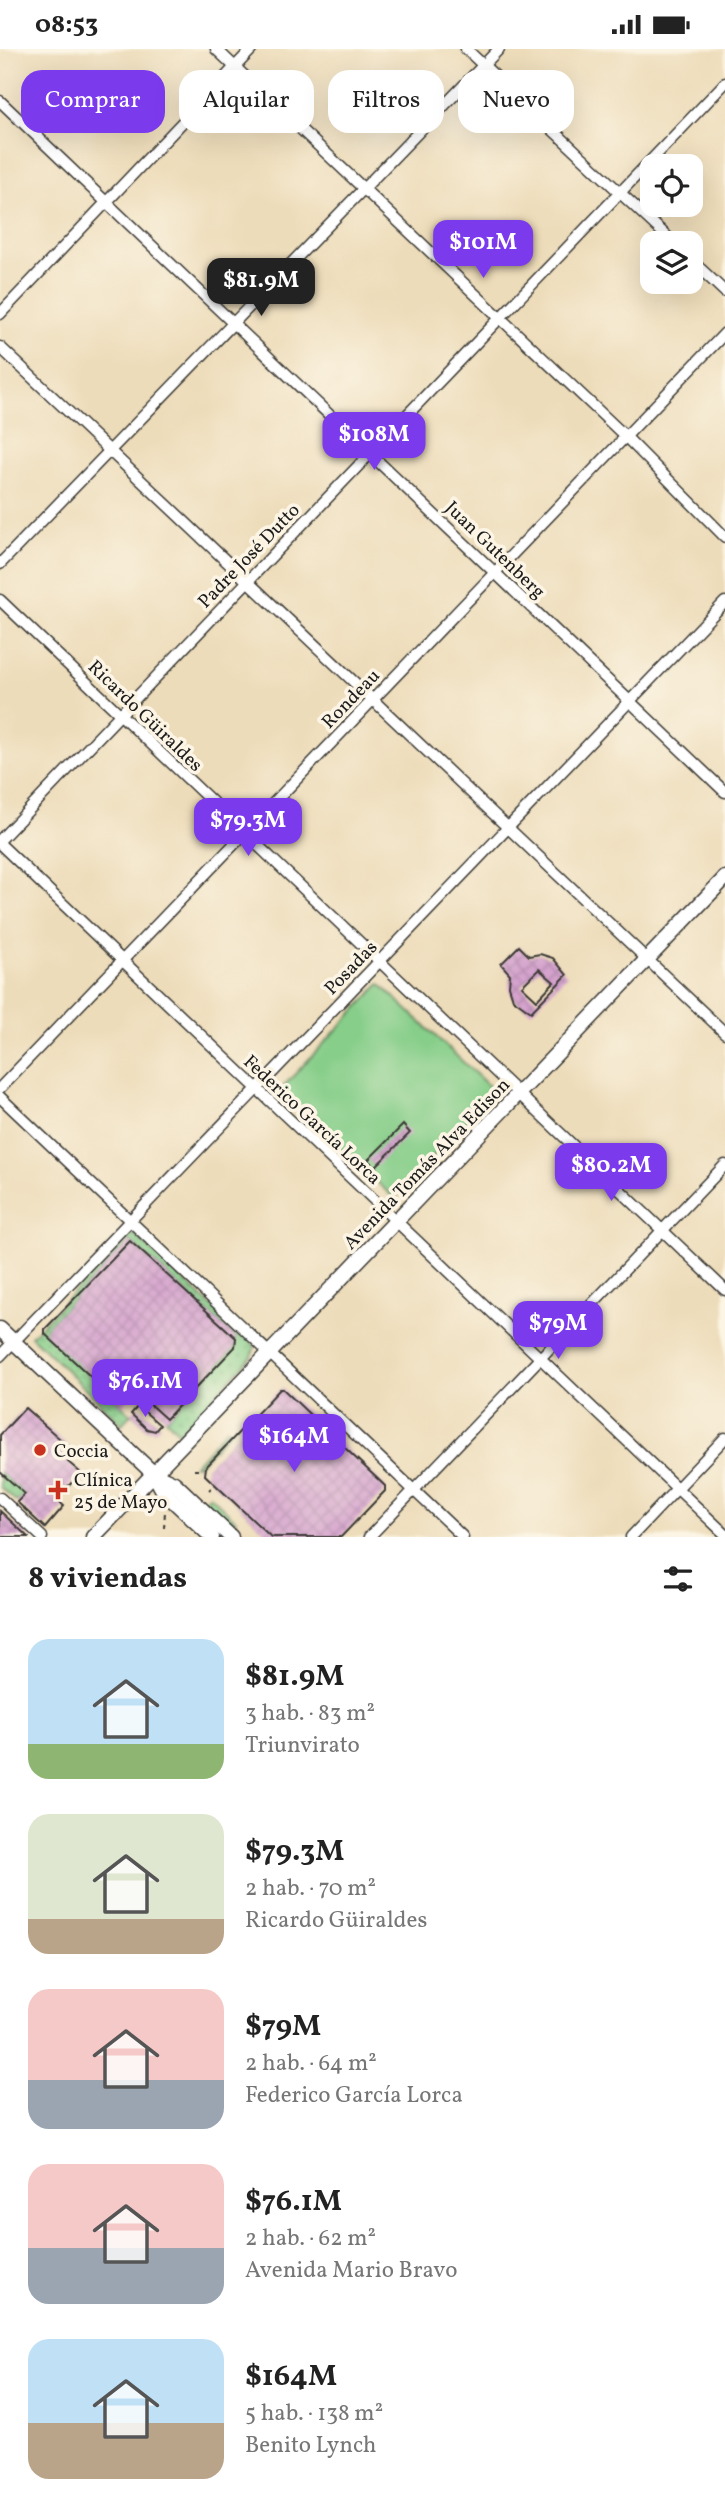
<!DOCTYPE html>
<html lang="es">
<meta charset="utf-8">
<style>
body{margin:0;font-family:Vollkorn,serif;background:#f2f2f2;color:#222;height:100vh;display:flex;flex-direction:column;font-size:26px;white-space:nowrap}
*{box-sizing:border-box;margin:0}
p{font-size:23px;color:#767676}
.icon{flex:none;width:38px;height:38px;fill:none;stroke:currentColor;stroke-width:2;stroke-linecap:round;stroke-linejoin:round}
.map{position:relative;height:1488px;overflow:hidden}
.details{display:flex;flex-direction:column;background:#fff;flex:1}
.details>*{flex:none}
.hud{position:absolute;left:21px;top:21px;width:684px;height:63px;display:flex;gap:14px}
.fabs{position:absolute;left:640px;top:105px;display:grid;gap:14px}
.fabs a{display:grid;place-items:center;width:63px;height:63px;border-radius:14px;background:#fff;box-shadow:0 7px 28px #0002;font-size:35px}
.price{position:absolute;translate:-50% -60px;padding:0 16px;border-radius:14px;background:#7c3aed;color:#fff;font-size:23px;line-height:46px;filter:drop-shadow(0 2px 4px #0008)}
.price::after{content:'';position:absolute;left:50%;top:42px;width:21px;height:16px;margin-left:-10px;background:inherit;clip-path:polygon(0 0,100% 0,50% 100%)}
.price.active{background:#222;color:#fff}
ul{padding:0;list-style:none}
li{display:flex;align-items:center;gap:21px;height:175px;padding:0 28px}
li span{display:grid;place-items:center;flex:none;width:196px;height:140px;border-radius:21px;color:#555}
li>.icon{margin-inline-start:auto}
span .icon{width:84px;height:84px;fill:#fffc;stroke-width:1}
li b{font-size:30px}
h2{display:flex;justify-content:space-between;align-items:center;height:84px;padding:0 28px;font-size:30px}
.tag{padding:0 24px;border-radius:21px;background:#fff;box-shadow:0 7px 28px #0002;font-size:24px;line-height:63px}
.tag.active{background:#7c3aed;color:#fff}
.status{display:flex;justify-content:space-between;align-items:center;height:49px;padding:0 35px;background:#fff;direction:ltr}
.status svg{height:19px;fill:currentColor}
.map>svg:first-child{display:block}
.green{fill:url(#green-dots);stroke:#517552;stroke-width:2}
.pitch{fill:#86ce89;stroke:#517552;stroke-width:2}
.building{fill:url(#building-cross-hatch);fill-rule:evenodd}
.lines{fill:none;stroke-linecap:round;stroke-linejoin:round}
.minor-casing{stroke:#3b3934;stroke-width:13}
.secondary-casing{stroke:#3b3934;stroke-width:17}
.path{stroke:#3b3934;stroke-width:2;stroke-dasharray:5 5;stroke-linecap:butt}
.minor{stroke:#fff;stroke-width:10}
.secondary{stroke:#fff;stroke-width:14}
.poi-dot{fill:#c8321e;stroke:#fcf5e5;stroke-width:2.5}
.labels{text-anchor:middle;stroke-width:7;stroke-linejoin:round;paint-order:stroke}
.street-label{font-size:19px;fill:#1c1c1c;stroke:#fcf5e5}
.poi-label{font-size:19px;fill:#1c1c1c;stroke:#fcf5e5;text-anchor:start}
</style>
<div class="status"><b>08:53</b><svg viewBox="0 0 49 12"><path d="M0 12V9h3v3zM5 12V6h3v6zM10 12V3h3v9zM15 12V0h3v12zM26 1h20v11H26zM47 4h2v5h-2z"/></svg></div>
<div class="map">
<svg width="725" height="1488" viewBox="0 0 725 1488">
<defs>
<pattern id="green-dots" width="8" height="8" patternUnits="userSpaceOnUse" patternTransform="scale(1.75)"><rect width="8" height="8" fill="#86ce89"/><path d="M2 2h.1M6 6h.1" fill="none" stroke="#73b076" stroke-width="1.8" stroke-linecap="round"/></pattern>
<pattern id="building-cross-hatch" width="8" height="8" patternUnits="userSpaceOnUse" patternTransform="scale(1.75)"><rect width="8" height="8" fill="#d5a3ce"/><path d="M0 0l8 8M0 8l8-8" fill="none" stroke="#b68cb0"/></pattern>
</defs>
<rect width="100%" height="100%" fill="#fcf5e5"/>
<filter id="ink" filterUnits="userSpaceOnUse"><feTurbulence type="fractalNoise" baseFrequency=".0143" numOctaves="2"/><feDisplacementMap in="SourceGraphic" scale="14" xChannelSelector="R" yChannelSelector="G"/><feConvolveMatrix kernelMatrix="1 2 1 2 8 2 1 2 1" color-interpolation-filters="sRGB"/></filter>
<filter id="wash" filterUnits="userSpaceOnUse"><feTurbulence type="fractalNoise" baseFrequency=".00686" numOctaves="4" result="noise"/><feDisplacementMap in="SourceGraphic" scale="28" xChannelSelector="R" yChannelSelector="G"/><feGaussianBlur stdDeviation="1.57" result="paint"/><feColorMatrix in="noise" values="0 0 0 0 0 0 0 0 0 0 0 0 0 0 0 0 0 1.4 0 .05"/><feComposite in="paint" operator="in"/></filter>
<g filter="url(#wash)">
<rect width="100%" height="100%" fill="#eddcb9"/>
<!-- green -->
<g class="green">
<polygon points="132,1184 255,1297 252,1307 179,1384 166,1370 235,1298 236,1289 130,1192 45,1280 45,1284 131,1365 122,1375 31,1287"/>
<polygon points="227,1379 230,1382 198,1416 194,1416"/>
<polygon points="0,1423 25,1445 17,1453 0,1438"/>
<polygon points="209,1446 236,1471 232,1476 204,1452"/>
</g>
<!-- pitch -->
<polygon class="pitch" points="380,935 494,1042 394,1149 279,1042"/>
<g id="blocks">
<!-- building -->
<g class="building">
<path d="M519,897L529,907L540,905L553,909L567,926L531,963L513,950L509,937L510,925L501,915ZM539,920L554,933L537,951L522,937Z"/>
<polygon points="403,1076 410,1084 375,1118 368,1111"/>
<polygon points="130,1192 236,1289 235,1298 166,1370 135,1342 122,1357 45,1285 45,1280"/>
<polygon points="280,1340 283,1340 385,1437 385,1442 341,1488 271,1488 205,1426 206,1418"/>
<polygon points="138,1357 160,1376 155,1382 147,1380 131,1365"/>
<polygon points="25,1359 76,1404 68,1413 81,1424 56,1450 64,1457 45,1479 17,1453 25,1445 0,1423 0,1386"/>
<polygon points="0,1462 28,1488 0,1488"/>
</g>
</g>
</g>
<g filter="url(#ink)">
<use href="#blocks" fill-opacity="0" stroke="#3b3934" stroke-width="2"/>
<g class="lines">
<defs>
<g id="minor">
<polyline points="216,0 625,387 725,488"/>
<polyline points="466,0 674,194"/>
<polyline points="0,52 725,743"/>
<polyline points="691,211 725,243"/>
<polyline points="0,265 252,0"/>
<polyline points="0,298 725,984"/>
<polyline points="0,515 499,0"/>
<polyline points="0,551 725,1241"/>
<polyline points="0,791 725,34"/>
<polyline points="0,795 725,1485"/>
<polyline points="0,1039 725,284"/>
<polyline points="0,1048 463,1488"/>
<polyline points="0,1307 725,553"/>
<polyline points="0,1449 42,1488"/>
<polyline points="369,1488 725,1116"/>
<polyline points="631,1488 725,1389"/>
</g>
<g id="secondary">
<polyline points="0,1280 154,1425 164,1443 212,1488"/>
<polyline points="154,1425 174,1434 231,1488"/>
<polyline points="93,1488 725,829"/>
</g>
</defs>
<!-- minor casing -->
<use href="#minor" class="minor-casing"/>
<!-- secondary casing -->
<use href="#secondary" class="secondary-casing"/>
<!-- path -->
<g class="path">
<polyline points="194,1421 198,1421"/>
<polyline points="209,1441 211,1439"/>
<polyline points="164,1479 165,1462"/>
</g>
<!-- minor -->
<use href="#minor" class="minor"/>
<!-- secondary -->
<use href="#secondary" class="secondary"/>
</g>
</g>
<!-- markers -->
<g class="poi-dot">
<circle cx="40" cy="1401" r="7"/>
<path d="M54.5 1430.5h7v7h7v7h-7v7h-7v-7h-7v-7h7z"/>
</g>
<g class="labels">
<!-- street labels -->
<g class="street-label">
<text transform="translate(496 500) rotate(44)" y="7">Juan Gutenberg</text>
<text transform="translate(248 506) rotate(-46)" y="7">Padre José Dutto</text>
<text transform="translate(350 649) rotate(-46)" y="7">Rondeau</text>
<text transform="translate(146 666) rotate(44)" y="7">Ricardo Güiraldes</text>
<text transform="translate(350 918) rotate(-46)" y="7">Posadas</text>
<text transform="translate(313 1070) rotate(43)" y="7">Federico García Lorca</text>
<text transform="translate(426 1114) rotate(-46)" y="7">Avenida Tomás Alva Edison</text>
</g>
<!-- poi labels -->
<g class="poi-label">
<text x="54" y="1408">Coccia</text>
<text x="74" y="1437">Clínica<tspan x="74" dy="22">25 de Mayo</tspan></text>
</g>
</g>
</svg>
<div class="fabs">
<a><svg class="icon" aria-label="locate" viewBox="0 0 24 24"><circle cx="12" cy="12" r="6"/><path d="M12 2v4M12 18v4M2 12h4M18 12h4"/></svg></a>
<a><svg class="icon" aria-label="layers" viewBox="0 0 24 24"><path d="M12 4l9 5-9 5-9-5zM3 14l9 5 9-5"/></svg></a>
</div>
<b class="price" style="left:483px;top:231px">$101M</b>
<b class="price active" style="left:261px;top:269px">$81.9M</b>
<b class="price" style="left:374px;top:423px">$108M</b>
<b class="price" style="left:248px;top:809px">$79.3M</b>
<b class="price" style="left:611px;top:1154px">$80.2M</b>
<b class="price" style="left:558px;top:1312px">$79M</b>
<b class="price" style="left:145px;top:1370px">$76.1M</b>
<b class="price" style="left:294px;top:1425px">$164M</b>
<div class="hud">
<a class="tag active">Comprar</a>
<a class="tag">Alquilar</a>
<a class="tag">Filtros</a>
<a class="tag">Nuevo</a>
</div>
</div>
<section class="details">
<h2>8 viviendas<svg class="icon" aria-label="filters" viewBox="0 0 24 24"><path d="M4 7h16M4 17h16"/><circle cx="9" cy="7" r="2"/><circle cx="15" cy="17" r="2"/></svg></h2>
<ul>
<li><span style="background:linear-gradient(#bfe0f5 75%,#8fb573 0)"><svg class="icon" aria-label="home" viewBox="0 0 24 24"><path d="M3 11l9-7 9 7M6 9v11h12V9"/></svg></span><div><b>$81.9M</b><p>3 hab. · 83 m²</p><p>Triunvirato</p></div></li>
<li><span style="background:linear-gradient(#dfe7d0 75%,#b9a48a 0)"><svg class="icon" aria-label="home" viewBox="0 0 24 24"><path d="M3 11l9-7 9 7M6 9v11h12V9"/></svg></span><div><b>$79.3M</b><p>2 hab. · 70 m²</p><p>Ricardo Güiraldes</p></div></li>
<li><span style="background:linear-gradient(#f6c9c9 65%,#9aa5b1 0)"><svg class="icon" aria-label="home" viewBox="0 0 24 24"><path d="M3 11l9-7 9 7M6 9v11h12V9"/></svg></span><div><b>$79M</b><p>2 hab. · 64 m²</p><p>Federico García Lorca</p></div></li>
<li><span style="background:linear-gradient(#f6c9c9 60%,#9aa5b1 0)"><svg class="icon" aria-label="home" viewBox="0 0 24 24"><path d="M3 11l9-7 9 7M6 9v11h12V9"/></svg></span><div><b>$76.1M</b><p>2 hab. · 62 m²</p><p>Avenida Mario Bravo</p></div></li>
<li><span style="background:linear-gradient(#bfe0f5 60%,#b9a48a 0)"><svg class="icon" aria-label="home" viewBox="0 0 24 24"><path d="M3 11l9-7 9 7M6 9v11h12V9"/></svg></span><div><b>$164M</b><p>5 hab. · 138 m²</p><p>Benito Lynch</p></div></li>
</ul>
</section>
